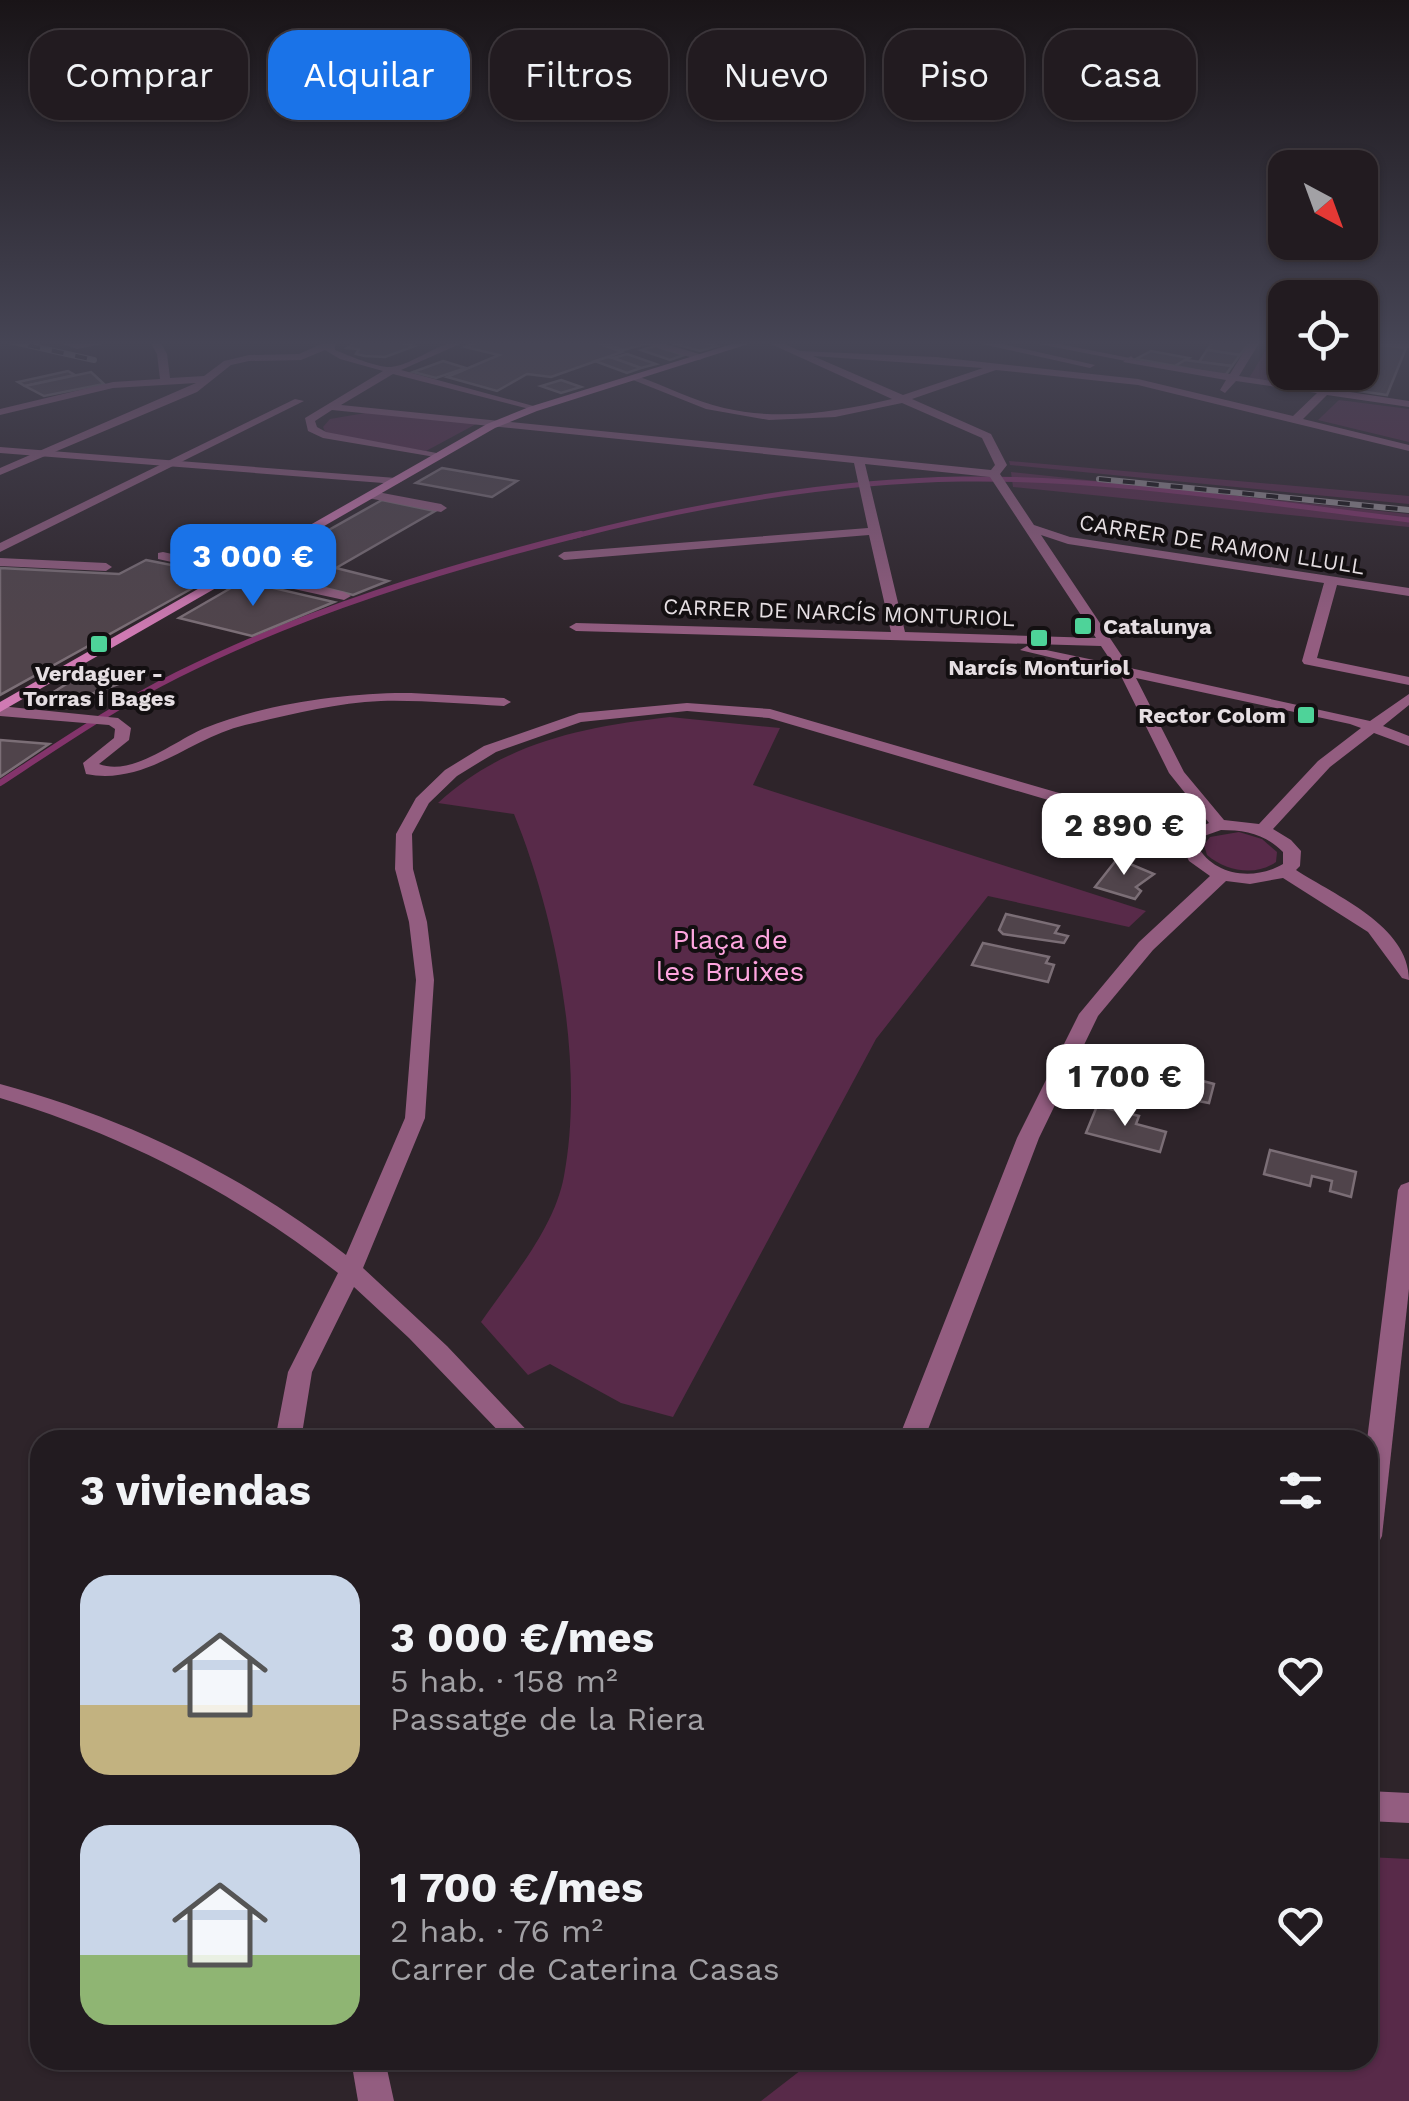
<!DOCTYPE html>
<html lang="es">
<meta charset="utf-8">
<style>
body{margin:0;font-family:"Work Sans",sans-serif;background:#2a2429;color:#f1f3f6;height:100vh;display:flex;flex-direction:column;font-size:38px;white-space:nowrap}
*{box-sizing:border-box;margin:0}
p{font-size:32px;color:#a2a1a5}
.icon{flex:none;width:55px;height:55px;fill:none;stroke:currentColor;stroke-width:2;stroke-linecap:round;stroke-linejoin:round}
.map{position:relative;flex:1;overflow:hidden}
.side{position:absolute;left:30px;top:1430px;width:1348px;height:640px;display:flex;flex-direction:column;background:#221b20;border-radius:30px;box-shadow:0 2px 8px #0004,0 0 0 2px #3f393e}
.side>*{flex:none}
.banner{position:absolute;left:30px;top:30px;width:1350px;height:90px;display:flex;gap:20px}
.needle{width:65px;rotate:139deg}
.tools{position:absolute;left:1268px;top:150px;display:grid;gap:20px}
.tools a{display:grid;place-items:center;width:110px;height:110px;border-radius:20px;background:#221b20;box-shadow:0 2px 8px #0004,0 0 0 2px #3f393e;font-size:50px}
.price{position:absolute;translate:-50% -85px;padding:0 22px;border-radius:20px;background:#fff;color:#222;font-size:32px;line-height:65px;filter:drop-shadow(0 2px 5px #0008)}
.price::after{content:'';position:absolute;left:50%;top:60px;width:30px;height:22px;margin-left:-15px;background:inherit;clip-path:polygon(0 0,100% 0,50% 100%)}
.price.selected{background:#1a73e8;color:#fff}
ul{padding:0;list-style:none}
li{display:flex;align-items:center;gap:30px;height:250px;padding:0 50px}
li span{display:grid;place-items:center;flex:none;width:280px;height:200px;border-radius:30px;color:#555}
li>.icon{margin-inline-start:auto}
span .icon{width:120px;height:120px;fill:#fffc;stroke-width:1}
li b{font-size:42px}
h2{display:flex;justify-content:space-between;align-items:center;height:120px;padding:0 50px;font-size:42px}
.chip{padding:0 35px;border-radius:30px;background:#221b20;box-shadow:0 2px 8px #0004,0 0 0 2px #3f393e;font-size:35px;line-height:90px}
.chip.selected{background:#1a73e8;color:#fff}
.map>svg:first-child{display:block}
.green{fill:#582a49}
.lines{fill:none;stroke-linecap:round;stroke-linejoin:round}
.stream-far1{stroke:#83346b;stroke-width:5}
.stream{stroke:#83346b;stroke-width:6}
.building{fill:#50444b;stroke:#7b6e76;stroke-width:2.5}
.pedestrian{fill:#935d80;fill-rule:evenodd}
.minor{fill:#935d80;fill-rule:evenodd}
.tertiary{fill:#935d80;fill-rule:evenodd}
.secondary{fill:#d07ab3;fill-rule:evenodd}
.rail-casing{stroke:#958d92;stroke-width:6}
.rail{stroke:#130f11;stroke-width:4;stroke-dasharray:12;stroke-linecap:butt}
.poi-dot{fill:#4ed399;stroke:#130f11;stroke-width:4}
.labels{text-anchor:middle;stroke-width:8;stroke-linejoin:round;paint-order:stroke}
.far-street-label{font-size:22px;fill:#e5dee2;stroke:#130f11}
.far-poi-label{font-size:22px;font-weight:bold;fill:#e5dee2;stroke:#130f11}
.park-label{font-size:28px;fill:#fea5df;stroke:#130f11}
</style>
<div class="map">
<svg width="1409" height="2101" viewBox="0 0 1409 2101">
<rect width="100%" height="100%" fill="#2e242a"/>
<!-- green -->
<g class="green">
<polygon points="1272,340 1285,340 1285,372 1307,373 1300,385 1249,378"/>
<polygon points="1339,400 1409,409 1409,442 1318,420"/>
<polygon points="371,412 478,423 426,451 326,434 323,427 330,419"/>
<polygon points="1009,461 1409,496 1409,504 1010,465"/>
<polygon points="1011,472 1409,514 1409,527 1013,487"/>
<path d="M670,717L780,728L753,785L1146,911L1129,927L988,896L876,1039L673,1417L621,1403L550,1364L528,1375L481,1322C511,1278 554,1230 564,1176C585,1064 556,917 514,814L438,803C504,742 583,727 670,717Z"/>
<path d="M1239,832L1262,839L1277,852L1276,862C1255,877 1226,871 1207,855L1204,845L1210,837Z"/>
<polygon points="1368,1857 1409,1859 1409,2101 761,2101 814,2060 1368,2060"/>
</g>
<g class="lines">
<!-- stream-far1 -->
<path class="stream-far1" d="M571,537C699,504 830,481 962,479C1111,477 1261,503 1409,520"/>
<!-- stream -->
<path class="stream" d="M0,783C58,745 115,706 177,675C305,611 442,569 581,534"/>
</g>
<!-- building -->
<g class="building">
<polygon points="358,340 408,340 404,344 415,346 385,357 365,356 356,354 359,349 347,348"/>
<polygon points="482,340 590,340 622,352 551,377 527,374 497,391 447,377 499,355 465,347"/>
<polygon points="597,340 662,340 623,350"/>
<polygon points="696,340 717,346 700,351 668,342"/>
<polygon points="1214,340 1226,340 1249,343 1240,355 1207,350"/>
<polygon points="1365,343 1406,348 1387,395 1345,389 1352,372 1360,372"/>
<polygon points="655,346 684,355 670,360 641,350"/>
<polygon points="1207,350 1240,355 1232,366 1199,362"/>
<polygon points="1151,351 1189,358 1175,366 1136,359"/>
<polygon points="627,354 656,364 641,368 613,358"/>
<polygon points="608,357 613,358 641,368 627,373 595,361"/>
<polygon points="1185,360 1232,366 1225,376 1175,366"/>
<polygon points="443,361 466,368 436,378 413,372"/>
<polygon points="68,371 75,375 25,386 18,382"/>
<polygon points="91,372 104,384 44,396 25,386"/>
<polygon points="561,380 581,387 561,393 541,386"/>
<polygon points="442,468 494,477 517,481 492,497 416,483"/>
<polygon points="382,500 435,511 336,568 388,581 353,595 256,571"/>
<polygon points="146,560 207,572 209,579 0,695 0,568 119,574"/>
<polygon points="243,581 334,602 252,636 179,618"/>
<polygon points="81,675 116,685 67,703 44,698"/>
<polygon points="0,740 49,744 0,777"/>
<polygon points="1121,854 1135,858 1130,864 1154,874 1136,887 1141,891 1135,899 1095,887"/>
<polygon points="1006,914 1059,926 1055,933 1068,936 1064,943 1003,934 999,930"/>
<polygon points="983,943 1049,957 1046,963 1054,965 1048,982 972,965"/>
<polygon points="1142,1065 1214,1084 1209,1103 1135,1089"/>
<polygon points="1097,1106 1139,1116 1136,1124 1166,1132 1160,1152 1086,1133"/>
<polygon points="1270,1150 1356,1172 1351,1197 1330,1191 1332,1181 1312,1176 1310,1186 1264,1174"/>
</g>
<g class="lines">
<!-- pedestrian -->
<polygon class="pedestrian" points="1018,340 1039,340 1135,359 1131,362"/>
<!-- minor -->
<g class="minor">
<polygon points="50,340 77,343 123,340 77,349"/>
<path d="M149,340H159L167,354L170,378L204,376L224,361L249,355L299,354L330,340H344L335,345V350C347,355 378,368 391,367C414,365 439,340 469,340L401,370L537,407V411L393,374L341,405L991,470L995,465L982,438L902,403L835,417L769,420L706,409L628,378L637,376C666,386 694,401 724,408C779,421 838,412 892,399L762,340H776L800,351L936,357L1138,379L1293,416L1317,393L1236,381L1225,393L1220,390L1226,380L1123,362L1131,356L1135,360L1230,374L1251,340H1261L1239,376L1320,388L1329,372H1339L1330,389L1409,401V407L1327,395L1303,419L1409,445V451L1138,385L996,370L912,399L991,434L1007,465L1000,474L1034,525L1070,537L1409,588V596L1337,585L1317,658L1409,677V685L1304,664L1302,661L1324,583L1068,544L1041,535L1130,668L1370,721L1409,694V705L1383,726L1409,736V746L1374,733L1330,767L1273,829L1291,840L1301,851L1300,866L1296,870C1336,896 1409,926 1409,980L1402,978L1368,932L1283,878L1250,884L1226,881L1153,950L1098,1016L1039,1138L924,1440H898L1017,1138L1079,1014L1139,942L1210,876L1189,861L1181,845L1184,840L769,718L687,711L581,722L496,752L457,776L429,803L412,834L413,869L427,922L434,980L425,1118L363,1268L447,1346L536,1440H507L409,1338L354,1287L312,1372L301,1440H275L288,1372L338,1273C236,1193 124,1135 0,1098V1084C126,1118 243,1175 346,1255L405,1118L416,980L409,922L395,869L396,834L416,798L445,770L484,746L579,713L687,703L770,709L1190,831L1209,823L1169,773L1120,674L1020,650L1027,646L1113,664L1101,646L576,631L569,627L576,623L891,632L869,535L564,560L558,556L564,552L868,528L854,463L332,410L315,421L317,427L326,432L447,455L441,458L323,438L308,431L305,418L383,371L340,359L325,350L301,360L249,361L231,365L197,392L0,475V468L196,383L113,388L0,415V409L113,382L160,379L157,354ZM813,356L983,368L903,395ZM865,464L990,477L1096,638L905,632ZM1136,678L1350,724L1361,728L1318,761L1259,824L1224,820L1184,772ZM1221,830C1245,830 1265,834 1283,852V864C1254,881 1213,876 1197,845L1204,836Z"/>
<polygon points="651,340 703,355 705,357 700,360 649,345"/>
<polygon points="964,340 985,340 1095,365 1090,368"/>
<polygon points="1368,340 1409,342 1409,348 1373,343"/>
<polygon points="295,399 304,401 0,552 0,543"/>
<polygon points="372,491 441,504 447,508 441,512 368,498 366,495"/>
<polygon points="163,552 344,592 351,596 344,600 158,559 158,553"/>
<polygon points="0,558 106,563 112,567 106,571 0,566"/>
<path d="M411,693L504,698L511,702L504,706C463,704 422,700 381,701C335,703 289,715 245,725C190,738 146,786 86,774L83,763L114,738L115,729L109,725L0,716V706L118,718L131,728L129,740L99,764C132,777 174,741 205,728C262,704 350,692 411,693Z"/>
<polygon points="1409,1182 1409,1289 1382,1536 1378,1544 1368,1548 1367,1440 1398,1190 1401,1185"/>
<polygon points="1368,1791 1409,1793 1409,1823 1368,1821"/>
<polygon points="351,2060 385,2060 394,2101 358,2101"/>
</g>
<!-- tertiary -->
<polygon class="tertiary" points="0,447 396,478 402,481 396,484 0,453"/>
<!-- secondary -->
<polygon class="secondary" points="745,340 761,340 537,411 495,428 0,712 0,702 487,424 529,407"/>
<defs>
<g id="rail">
<polyline points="5,340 94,360"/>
<polyline points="1099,479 1409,510"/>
</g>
</defs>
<!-- rail casing -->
<use href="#rail" class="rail-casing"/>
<!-- rail -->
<use href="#rail" class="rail"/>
</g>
<!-- sky -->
<linearGradient id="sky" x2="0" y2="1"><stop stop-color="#191417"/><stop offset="0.54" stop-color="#464555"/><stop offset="1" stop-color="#464555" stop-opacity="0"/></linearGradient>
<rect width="1409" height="635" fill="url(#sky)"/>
<!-- markers -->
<g class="poi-dot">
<rect x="1073" y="616" width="20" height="20" rx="5"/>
<rect x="1029" y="628" width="20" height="20" rx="5"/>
<rect x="89" y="634" width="20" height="20" rx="5"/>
<rect x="1296" y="705" width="20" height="20" rx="5"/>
</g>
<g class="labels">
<!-- far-street labels -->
<g class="far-street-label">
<text transform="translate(1222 544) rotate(9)" y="8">CARRER DE RAMON LLULL</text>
<text transform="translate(839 612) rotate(2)" y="8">CARRER DE NARCÍS MONTURIOL</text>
</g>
<!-- far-poi labels -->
<g class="far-poi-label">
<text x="1103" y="634" text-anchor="start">Catalunya</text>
<text x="1039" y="675">Narcís Monturiol</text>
<text x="99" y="681">Verdaguer -<tspan x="99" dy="25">Torras i Bages</tspan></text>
<text x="1286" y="723" text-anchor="end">Rector Colom</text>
</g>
<!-- park labels -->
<g class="park-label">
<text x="730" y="949">Plaça de<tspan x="730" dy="32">les Bruixes</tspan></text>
</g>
</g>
</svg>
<div class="tools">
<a><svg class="needle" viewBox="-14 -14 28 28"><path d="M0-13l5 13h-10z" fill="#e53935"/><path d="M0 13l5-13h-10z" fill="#a2a1a5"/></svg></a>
<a><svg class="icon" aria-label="locate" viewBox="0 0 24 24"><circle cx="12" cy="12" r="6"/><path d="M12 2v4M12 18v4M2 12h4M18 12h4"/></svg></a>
</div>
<b class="price selected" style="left:253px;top:609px">3 000 €</b>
<b class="price" style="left:1124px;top:878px">2 890 €</b>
<b class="price" style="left:1125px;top:1129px">1 700 €</b>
<div class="banner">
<a class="chip">Comprar</a>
<a class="chip selected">Alquilar</a>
<a class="chip">Filtros</a>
<a class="chip">Nuevo</a>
<a class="chip">Piso</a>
<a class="chip">Casa</a>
</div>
<section class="side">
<h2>3 viviendas<svg class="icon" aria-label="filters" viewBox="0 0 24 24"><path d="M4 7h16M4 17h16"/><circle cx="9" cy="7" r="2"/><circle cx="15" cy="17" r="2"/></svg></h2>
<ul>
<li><span style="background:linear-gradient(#c9d6e8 65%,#c2b280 0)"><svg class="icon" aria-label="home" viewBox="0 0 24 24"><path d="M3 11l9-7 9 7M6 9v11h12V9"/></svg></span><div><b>3 000 €/mes</b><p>5 hab. · 158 m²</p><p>Passatge de la Riera</p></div><svg class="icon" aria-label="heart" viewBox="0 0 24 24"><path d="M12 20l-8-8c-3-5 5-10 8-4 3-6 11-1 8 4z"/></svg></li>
<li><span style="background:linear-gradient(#c9d6e8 65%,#8fb573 0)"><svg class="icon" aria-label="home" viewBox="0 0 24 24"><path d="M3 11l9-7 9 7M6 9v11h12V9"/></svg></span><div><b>1 700 €/mes</b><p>2 hab. · 76 m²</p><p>Carrer de Caterina Casas</p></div><svg class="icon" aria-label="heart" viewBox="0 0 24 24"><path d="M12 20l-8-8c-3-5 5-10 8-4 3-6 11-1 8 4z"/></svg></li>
</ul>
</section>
</div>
